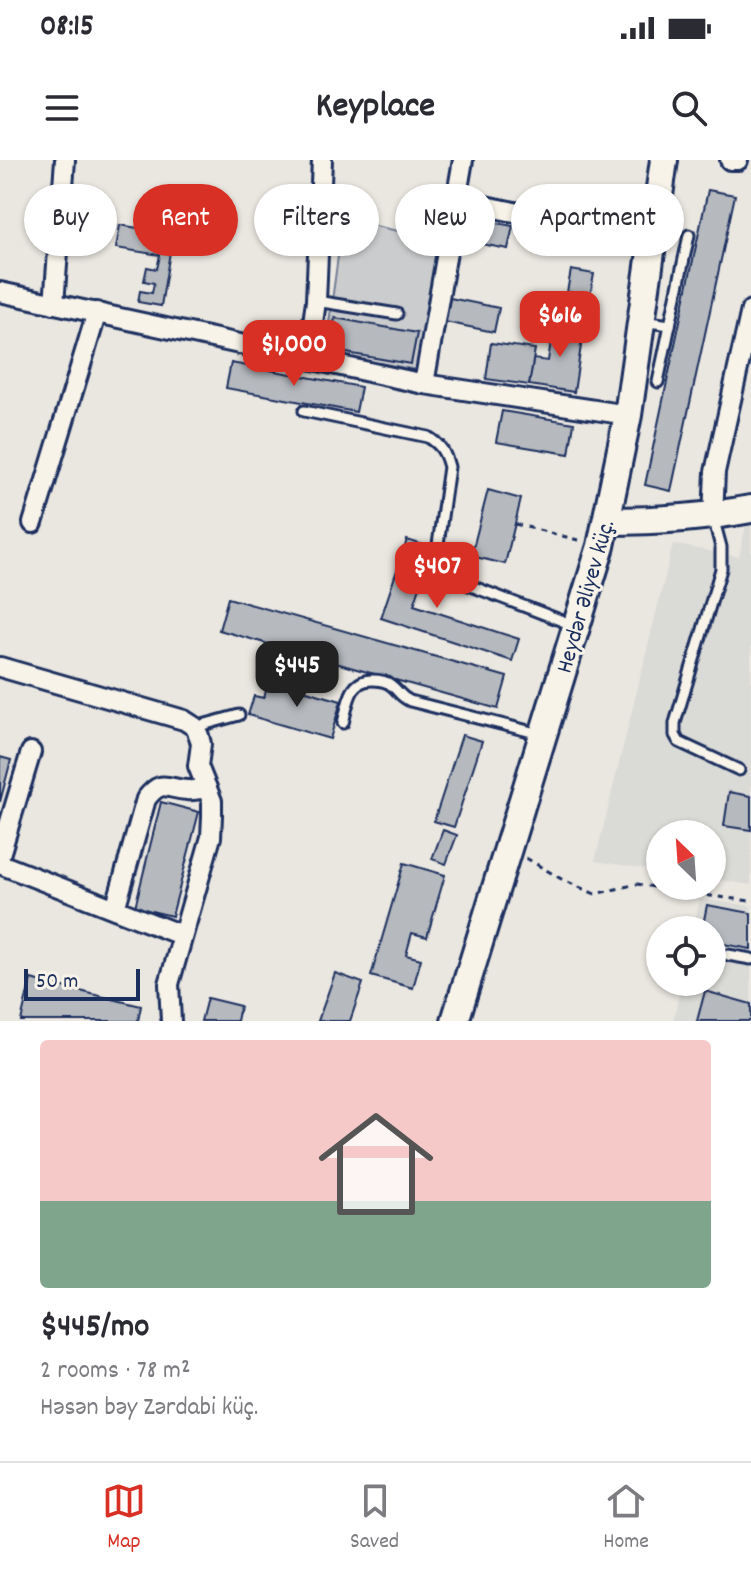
<!DOCTYPE html>
<meta charset="utf-8">
<style>
body{margin:0;font-family:Dekko,sans-serif;background:#f2f2f3;color:#2b2b33;height:100vh;display:flex;flex-direction:column;font-size:30px;white-space:nowrap}
*{box-sizing:border-box;margin:0}
p{font-size:26px;color:#7c7c81}
.icon{flex:none;width:44px;height:44px;fill:none;stroke:currentColor;stroke-width:2;stroke-linecap:round;stroke-linejoin:round}
.map{position:relative;height:861px;overflow:hidden}
.panel{display:flex;flex-direction:column;background:#fff;flex:1}
.panel>*{flex:none}
.banner{position:absolute;left:24px;top:24px;width:704px;height:72px;display:flex;gap:16px}
.needle{width:52px;rotate:335deg}
.controls{position:absolute;left:646px;top:660px;display:grid;gap:16px}
.controls a{display:grid;place-items:center;width:80px;height:80px;border-radius:50%;background:#fff;box-shadow:0 2px 6px #0004;font-size:40px}
.scale{position:absolute;left:24px;bottom:20px;width:116px;box-sizing:border-box;padding-left:8px;border:4px solid #1b2f5e;border-top:0;font-size:22px;line-height:28px;white-space:nowrap;color:#1b2f5e;-webkit-text-stroke:6px #f7f3e8;paint-order:stroke}
.price{position:absolute;translate:-50% -68px;padding:0 18px;border-radius:16px;background:#d93025;color:#fff;font-size:26px;line-height:52px;filter:drop-shadow(0 2px 4px #0008)}
.price::after{content:'';position:absolute;left:50%;top:48px;width:24px;height:18px;margin-left:-12px;background:inherit;clip-path:polygon(0 0,100% 0,50% 100%)}
.price.selected{background:#222;color:#fff}
ul{padding:0;list-style:none}
li{display:grid;align-content:center;gap:16px;height:424px;padding:0 40px}
li+li{border-top:2px solid #e1e1e2}
li span{display:grid;place-items:center;height:248px;border-radius:8px;color:#555}
li>.icon{margin-inline-start:auto}
span .icon{width:144px;height:144px;fill:#fffc;stroke-width:1}
li b{font-size:34px}
.pill{padding:0 28px;border-radius:36px;background:#fff;box-shadow:0 2px 6px #0004;font-size:28px;line-height:72px}
.pill.selected{background:#d93025;color:#fff}
.status{display:flex;justify-content:space-between;align-items:center;height:56px;padding:0 40px;background:#fff;direction:ltr}
.status svg{height:22px;fill:currentColor}
header{display:flex;justify-content:space-between;align-items:center;height:104px;padding:0 40px;background:#fff;font-size:36px;font-weight:700}
.tabs{display:flex;justify-content:space-around;align-items:center;height:112px;border-top:2px solid #e1e1e2;background:#fff;font-size:22px;color:#7c7c81}
.tabs a{display:grid;justify-items:center;gap:4px}
.tabs .selected{color:#d93025}
.map>svg:first-child{display:block}
.built{fill:#dadad6}
.green{fill:#cbcccd;stroke:#737e96;stroke-width:2}
.building{fill:#b6babf;stroke:#1b2f5e;stroke-width:2}
.lines{fill:none;stroke-linecap:round;stroke-linejoin:round}
.lane-casing{stroke:#1b2f5e;stroke-width:15}
.street-casing{stroke:#1b2f5e;stroke-width:24}
.secondary-casing{stroke:#1b2f5e;stroke-width:32}
.path{stroke:#1b2f5e;stroke-width:3;stroke-dasharray:6 6;stroke-linecap:butt}
.lane{stroke:#f7f3e8;stroke-width:9}
.street{stroke:#f7f3e8;stroke-width:18}
.secondary{stroke:#f7f3e8;stroke-width:26}
.labels{text-anchor:middle;stroke-width:6;stroke-linejoin:round;paint-order:stroke}
.street-label{font-size:24px;fill:#1b2f5e;stroke:#f7f3e8}
</style>
<div class="status"><b>08:15</b><svg viewBox="0 0 49 12"><path d="M0 12V9h3v3zM5 12V6h3v6zM10 12V3h3v9zM15 12V0h3v12zM26 1h20v11H26zM47 4h2v5h-2z"/></svg></div>
<header><svg class="icon" aria-label="menu" viewBox="0 0 24 24"><path d="M4 6h16M4 12h16M4 18h16"/></svg>Keyplace<svg class="icon" aria-label="search" viewBox="0 0 24 24"><circle cx="10" cy="10" r="6"/><path d="M15 15l6 6"/></svg></header>
<div class="map">
<svg width="751" height="861" viewBox="0 0 751 861">
<rect width="100%" height="100%" fill="#eae7e0"/>
<filter id="ink" filterUnits="userSpaceOnUse"><feTurbulence type="fractalNoise" baseFrequency=".0125" numOctaves="2"/><feDisplacementMap in="SourceGraphic" scale="16" xChannelSelector="R" yChannelSelector="G"/><feConvolveMatrix kernelMatrix="1 2 1 2 8 2 1 2 1" color-interpolation-filters="sRGB"/></filter>
<g filter="url(#ink)">
<!-- built -->
<g class="built">
<polygon points="746,365 751,365 751,725 712,719 712,674 660,674 660,711 595,701 673,384 739,397"/>
<polygon points="700,739 751,746 751,861 673,861 682,822 712,822 712,770 693,770"/>
</g>
<!-- green -->
<polygon class="green" points="343,59 439,80 417,210 325,193"/>
<!-- building -->
<g class="building">
<polygon points="708,30 735,35 671,331 645,325"/>
<polygon points="459,56 513,66 508,89 455,79"/>
<polygon points="120,65 173,74 161,146 138,142 140,131 152,133 154,123 144,121 147,107 157,109 160,95 116,88"/>
<polygon points="571,110 594,114 590,136 567,132"/>
<polygon points="450,138 499,148 494,172 445,162"/>
<polygon points="335,158 417,173 411,204 329,190"/>
<polygon points="554,161 584,166 574,232 529,225 533,199 548,201"/>
<polygon points="491,183 535,189 529,225 486,219"/>
<polygon points="231,203 361,227 356,252 226,228"/>
<polygon points="502,251 574,263 569,294 496,282"/>
<polygon points="488,330 521,339 505,404 471,396"/>
<polygon points="407,380 433,388 414,445 519,479 512,501 381,458"/>
<polygon points="228,438 507,517 498,549 219,470"/>
<polygon points="269,520 341,541 330,579 248,555 254,536 264,538"/>
<polygon points="462,575 482,581 454,667 434,661"/>
<polygon points="0,597 11,600 0,642"/>
<polygon points="729,632 751,636 751,670 724,666"/>
<polygon points="161,642 199,652 172,756 135,747"/>
<polygon points="443,670 457,675 446,704 432,699"/>
<polygon points="404,703 445,715 427,777 412,773 406,795 421,799 413,828 371,816"/>
<polygon points="707,745 751,753 751,789 712,782 712,770 702,770"/>
<polygon points="335,813 363,823 350,861 318,861"/>
<polygon points="31,819 141,846 138,861 21,861"/>
<polygon points="705,831 751,844 751,861 697,861"/>
<polygon points="207,838 240,846 237,861 201,861"/>
</g>
<g class="lines">
<defs>
<g id="lane">
<polyline points="316,141 397,154"/>
<polyline points="642,161 670,165"/>
<polyline points="658,222 689,75"/>
<path d="M304,251L428,277C441,285 445,292 449,307L437,392C437,403 437,409 445,416L573,465"/>
<polyline points="713,357 721,387 721,409 675,563 675,575 679,582 739,610"/>
<path d="M343,563C348,545 349,520 372,520C378,520 386,521 391,525C399,531 399,536 410,541L540,574"/>
<polyline points="195,567 239,555"/>
<polyline points="728,795 751,799"/>
</g>
<g id="street">
<polyline points="730,0 738,0"/>
<polyline points="456,40 558,61"/>
<polyline points="0,132 424,224 628,255"/>
<polyline points="54,144 65,0"/>
<polyline points="308,199 316,141 322,0"/>
<polyline points="424,224 463,0"/>
<polyline points="713,356 715,312 751,150"/>
<polyline points="33,363 97,152"/>
<polyline points="0,507 184,560 195,567 199,576 201,584 198,606 212,641 212,656 211,677 169,824 171,861"/>
<polyline points="0,695 31,592"/>
<polyline points="0,704 181,775"/>
<path d="M115,749L146,639C162,618 166,629 187,630C194,631 200,629 207,628"/>
</g>
<g id="secondary">
<path d="M607,361C656,361 703,358 751,349"/>
<polyline points="455,861 601,386 628,255 664,0"/>
</g>
</defs>
<!-- lane casing -->
<use href="#lane" class="lane-casing"/>
<!-- street casing -->
<use href="#street" class="street-casing"/>
<!-- secondary casing -->
<use href="#secondary" class="secondary-casing"/>
<!-- path -->
<g class="path">
<polyline points="515,364 582,381"/>
<polyline points="526,698 563,720 595,734 637,724 694,734 751,741"/>
</g>
<!-- lane -->
<use href="#lane" class="lane"/>
<!-- street -->
<use href="#street" class="street"/>
<!-- secondary -->
<use href="#secondary" class="secondary"/>
</g>
</g>
<g class="labels">
<!-- street labels -->
<g class="street-label">
<text transform="translate(584 436) rotate(-74)" y="8">Heydər Əliyev küç.</text>
</g>
</g>
</svg>
<div class="controls">
<a><svg class="needle" viewBox="-14 -14 28 28"><path d="M0-13l5 13h-10z" fill="#e53935"/><path d="M0 13l5-13h-10z" fill="#7c7c81"/></svg></a>
<a><svg class="icon" aria-label="locate" viewBox="0 0 24 24"><circle cx="12" cy="12" r="6"/><path d="M12 2v4M12 18v4M2 12h4M18 12h4"/></svg></a>
</div>
<div class="scale">50 m</div>
<b class="price" style="left:560px;top:199px">$616</b>
<b class="price" style="left:294px;top:228px">$1,000</b>
<b class="price" style="left:437px;top:450px">$407</b>
<b class="price selected" style="left:297px;top:549px">$445</b>
<div class="banner">
<a class="pill">Buy</a>
<a class="pill selected">Rent</a>
<a class="pill">Filters</a>
<a class="pill">New</a>
<a class="pill">Apartment</a>
</div>
</div>
<section class="panel">
<ul>
<li><span style="background:linear-gradient(#f6c9c9 65%,#7fa58c 0)"><svg class="icon" aria-label="home" viewBox="0 0 24 24"><path d="M3 11l9-7 9 7M6 9v11h12V9"/></svg></span><div><b>$445/mo</b><p>2 rooms · 78 m²</p><p>Həsən bəy Zərdabi küç.</p></div></li>
</ul>
</section>
<nav class="tabs">
<a class="selected"><svg class="icon" aria-label="map" viewBox="0 0 24 24"><path d="M3 6l6-2 6 2 6-2v14l-6 2-6-2-6 2zM9 4v14M15 6v14"/></svg>Map</a>
<a><svg class="icon" aria-label="saved" viewBox="0 0 24 24"><path d="M7 4h10v16l-5-4-5 4z"/></svg>Saved</a>
<a><svg class="icon" aria-label="home" viewBox="0 0 24 24"><path d="M3 11l9-7 9 7M6 9v11h12V9"/></svg>Home</a>
</nav>
